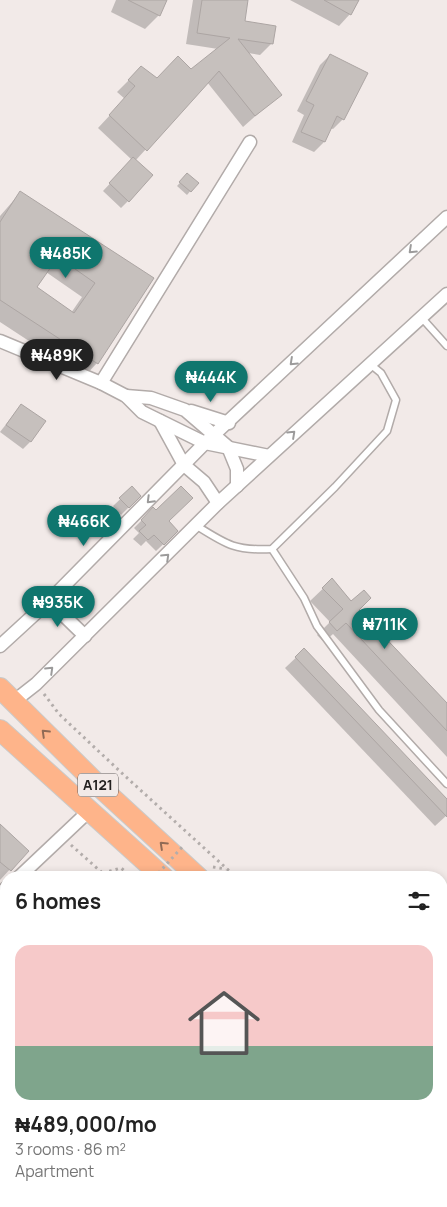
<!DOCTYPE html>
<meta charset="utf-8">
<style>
body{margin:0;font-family:Manrope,sans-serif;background:#f6f6f6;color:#222;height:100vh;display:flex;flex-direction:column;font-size:19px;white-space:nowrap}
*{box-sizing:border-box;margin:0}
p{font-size:16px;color:#767676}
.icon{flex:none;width:28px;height:28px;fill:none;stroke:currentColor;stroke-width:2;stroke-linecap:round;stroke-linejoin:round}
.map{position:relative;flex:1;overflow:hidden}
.panel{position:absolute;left:0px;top:871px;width:448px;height:336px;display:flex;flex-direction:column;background:#fff;border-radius:20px 20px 0 0;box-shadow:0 2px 8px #0003}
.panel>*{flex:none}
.price{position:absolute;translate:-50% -42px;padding:0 11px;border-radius:18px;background:#0f766e;color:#fff;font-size:16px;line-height:32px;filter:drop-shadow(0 1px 2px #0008)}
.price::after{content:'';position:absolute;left:50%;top:30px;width:15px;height:11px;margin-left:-8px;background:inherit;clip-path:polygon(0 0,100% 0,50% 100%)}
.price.active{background:#222;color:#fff}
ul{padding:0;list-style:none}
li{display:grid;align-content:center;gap:10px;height:265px;padding:0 15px}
li span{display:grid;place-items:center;height:155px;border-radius:15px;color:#555}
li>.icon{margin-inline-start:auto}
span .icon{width:90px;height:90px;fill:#fffc;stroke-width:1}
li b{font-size:21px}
h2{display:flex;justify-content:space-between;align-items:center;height:60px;padding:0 15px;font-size:21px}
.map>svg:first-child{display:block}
.shadow{fill:#0003;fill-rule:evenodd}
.building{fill:#c6c0bd;stroke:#aca5a3;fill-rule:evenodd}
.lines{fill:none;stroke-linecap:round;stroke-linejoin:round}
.service-casing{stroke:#b2aba9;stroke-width:9}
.minor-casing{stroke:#b2aba9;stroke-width:15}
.trunk-casing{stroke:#cacac9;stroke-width:22}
.path{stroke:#b3adab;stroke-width:3;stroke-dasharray:2.5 4;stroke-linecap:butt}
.service{stroke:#fff;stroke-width:6}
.minor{stroke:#fff;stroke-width:12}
.trunk{stroke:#feb48a;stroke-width:20}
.path-bridge{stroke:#b3adab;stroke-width:3;stroke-dasharray:2.5 4;stroke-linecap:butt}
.oneway{stroke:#9c9b9b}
.oneway2{stroke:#906a55}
.labels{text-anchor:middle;stroke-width:5;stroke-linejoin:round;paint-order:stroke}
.shield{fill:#f2eae8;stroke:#615d5c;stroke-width:1}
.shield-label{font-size:14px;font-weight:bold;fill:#232120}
</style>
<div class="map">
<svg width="447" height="1207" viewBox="0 0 447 1207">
<rect width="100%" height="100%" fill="#f2eae8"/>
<!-- shadow -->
<g class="shadow">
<polygon points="116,0 166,0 159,15 145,29 111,12"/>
<polygon points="193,0 247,0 243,22 272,43 260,55 248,53 280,94 243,127 207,82 136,160 128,201 121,208 103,191 132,160 98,128 125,99 117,92 141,68 157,80 191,70 218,49 186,44"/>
<polygon points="290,0 359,0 350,14 339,26"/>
<polygon points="330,55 343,119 333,129 330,128 324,142 314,152 292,142 304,115 297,111 320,65"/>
<polygon points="187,175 197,183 187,195 177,186"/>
<path d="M20,193L152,278L97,363L84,377L0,322V216ZM46,272L82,297L71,313L35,287Z"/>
<polygon points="21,405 30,442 23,449 0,432"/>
<polygon points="132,488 140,496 121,515 113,506"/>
<polygon points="153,509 177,531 156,551 146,541 141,546 133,539 139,533 134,528"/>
<polygon points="332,580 447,705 447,757 333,634 324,642 317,635 330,622 310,601"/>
<polygon points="304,650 447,801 447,815 435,826 285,668"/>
<polygon points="0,830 27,851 0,880"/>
<polygon points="6,1003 6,1018 0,1025 0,1009"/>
<polygon points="0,1112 6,1118 6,1158 0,1164"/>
<polygon points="96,1201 149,1201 144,1207 102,1207"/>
<polygon points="198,1201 318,1201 324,1207 203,1207"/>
<polygon points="361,1201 406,1201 400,1207 355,1207"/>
</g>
<!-- building -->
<g class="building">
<polygon points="128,0 167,0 160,16"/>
<polygon points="202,0 248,0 245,21 276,26 273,44 238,39 282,95 255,116 219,71 147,151 109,115 135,86 128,80 141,66 157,78 178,56 191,69 230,38 197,33"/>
<polygon points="324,0 359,0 351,15"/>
<polygon points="330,54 368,73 344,120 337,116 325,142 301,132 314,105 306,101"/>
<polygon points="133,157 153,175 129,202 109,183"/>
<polygon points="187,173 199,183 191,192 179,182"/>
<path d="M20,191L154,278L98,364L0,300V222ZM58,257L95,283L74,313L37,287Z"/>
<polygon points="21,404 46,421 31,442 6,425"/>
<polygon points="132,486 141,496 129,508 119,498"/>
<polygon points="181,486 193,498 169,521 178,531 164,545 154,535 148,540 139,531 146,525 141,520 153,507 156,510"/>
<polygon points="332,578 351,601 364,590 371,598 359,610 447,703 447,731 346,623 337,631 329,622 343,609 322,588"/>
<polygon points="304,648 447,799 447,817 295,657"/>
<polygon points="0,824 29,851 11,871 0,862"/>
</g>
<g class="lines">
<defs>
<g id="service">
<polyline points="421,317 447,346"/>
<path d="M197,526C227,545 236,551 272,549L335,487L387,431L396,400L381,373L370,364"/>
<polyline points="272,549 304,598 317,626 379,710 447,784"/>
</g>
<g id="minor">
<polyline points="0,341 101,383 126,396 142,412 205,443 269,456"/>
<polyline points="101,383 250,142"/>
<polyline points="126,396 151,398 185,410 228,447 237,469 237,486"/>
<polyline points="191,411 229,423"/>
<polyline points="160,421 184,465 204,482 218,503"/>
<polyline points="49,601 85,636"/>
<polyline points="0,646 49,601 205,443 447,217"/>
<polyline points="13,702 36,684 218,503 447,294"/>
<polyline points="18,878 90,810"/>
<polyline points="0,894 6,888"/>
<polyline points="54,1201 60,1207"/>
<polyline points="333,1201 338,1207"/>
<polyline points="16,1207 20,1201"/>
</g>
<g id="trunk">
<polyline points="0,688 100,787 199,878"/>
<polyline points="0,730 164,878"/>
<polyline points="441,1096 447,1101"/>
<polyline points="441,1131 447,1137"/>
</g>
</defs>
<!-- service casing -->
<use href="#service" class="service-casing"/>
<!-- minor casing -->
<use href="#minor" class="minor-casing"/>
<!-- trunk casing -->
<use href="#trunk" class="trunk-casing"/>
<!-- path -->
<g class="path">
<polyline points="44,694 59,714 125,776 237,878"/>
<polyline points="71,845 108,878"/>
<polyline points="213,867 226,869"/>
<polyline points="103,873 121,868 133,878"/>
<polyline points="441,1062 447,1067"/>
</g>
<!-- service -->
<use href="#service" class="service"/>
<!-- minor -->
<use href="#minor" class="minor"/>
<!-- trunk -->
<use href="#trunk" class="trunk"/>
<!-- path-bridge -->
<polyline class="path-bridge" points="154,878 184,845"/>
</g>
<!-- one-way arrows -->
<defs><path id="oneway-chevron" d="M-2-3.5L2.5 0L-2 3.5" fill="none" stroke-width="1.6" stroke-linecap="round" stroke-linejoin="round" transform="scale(1.25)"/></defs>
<g class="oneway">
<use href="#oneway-chevron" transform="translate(412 250) rotate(137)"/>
<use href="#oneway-chevron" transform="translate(293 362) rotate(137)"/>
<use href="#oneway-chevron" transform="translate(292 434) rotate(-43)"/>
<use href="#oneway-chevron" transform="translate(150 500) rotate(135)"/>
<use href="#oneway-chevron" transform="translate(166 557) rotate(-44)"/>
<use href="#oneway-chevron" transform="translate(50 670) rotate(-44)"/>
</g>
<g class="oneway2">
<use href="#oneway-chevron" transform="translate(45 733) rotate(-136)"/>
<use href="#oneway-chevron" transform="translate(163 845) rotate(-137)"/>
</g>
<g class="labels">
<!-- shield labels -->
<rect class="shield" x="78" y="773.5" width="40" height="23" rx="4"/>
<g class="shield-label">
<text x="98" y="790">A121</text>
</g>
</g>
</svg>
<b class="price" style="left:66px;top:279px">₦485K</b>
<b class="price active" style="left:57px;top:381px">₦489K</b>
<b class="price" style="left:211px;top:403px">₦444K</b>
<b class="price" style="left:84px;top:547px">₦466K</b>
<b class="price" style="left:58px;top:628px">₦935K</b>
<b class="price" style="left:385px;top:650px">₦711K</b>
<section class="panel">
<h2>6 homes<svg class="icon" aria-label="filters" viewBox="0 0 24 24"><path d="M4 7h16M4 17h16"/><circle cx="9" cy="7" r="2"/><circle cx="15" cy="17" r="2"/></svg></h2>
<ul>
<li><span style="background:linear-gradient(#f6c9c9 65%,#7fa58c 0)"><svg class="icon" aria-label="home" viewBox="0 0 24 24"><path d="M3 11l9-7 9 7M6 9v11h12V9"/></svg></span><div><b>₦489,000/mo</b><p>3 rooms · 86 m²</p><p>Apartment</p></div></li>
</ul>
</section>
</div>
